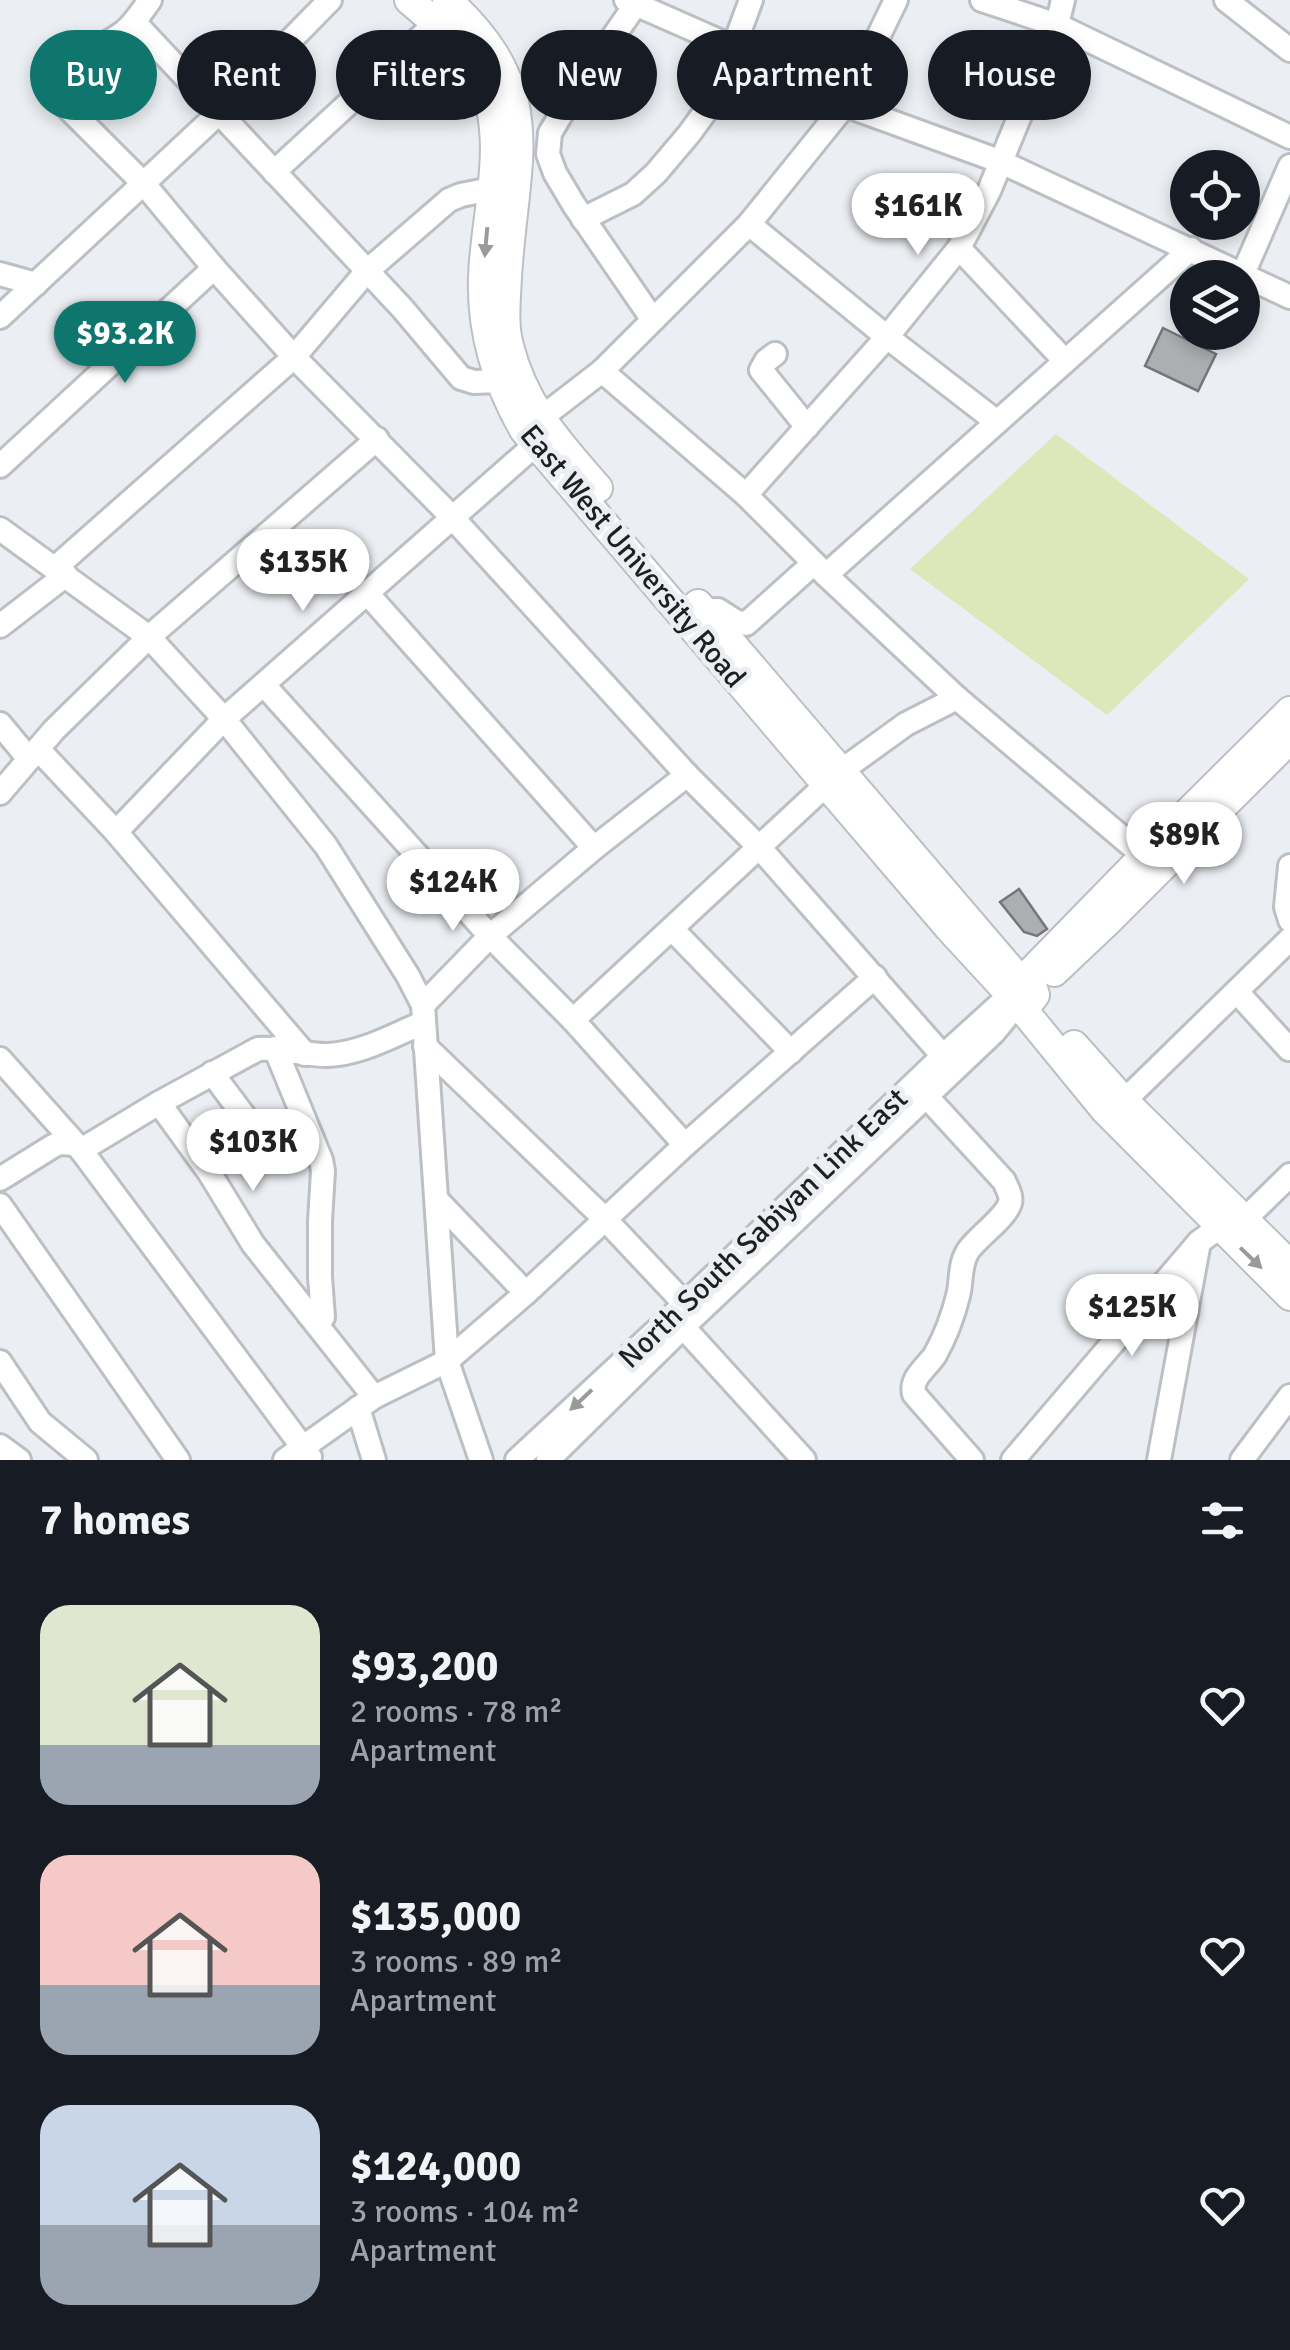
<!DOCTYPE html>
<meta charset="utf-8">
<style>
body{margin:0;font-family:Signika,sans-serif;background:#242831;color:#f1f3f6;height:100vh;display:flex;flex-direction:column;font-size:38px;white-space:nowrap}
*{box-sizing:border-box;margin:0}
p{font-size:32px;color:#9ea1a6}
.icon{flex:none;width:55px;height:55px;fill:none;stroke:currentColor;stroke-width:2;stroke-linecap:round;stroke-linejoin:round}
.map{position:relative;height:1460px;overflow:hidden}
.side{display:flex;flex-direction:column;background:#171b24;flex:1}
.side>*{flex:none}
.top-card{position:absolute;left:30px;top:30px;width:1230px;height:90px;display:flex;gap:20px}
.fabs{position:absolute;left:1170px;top:150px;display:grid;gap:20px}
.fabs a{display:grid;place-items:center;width:90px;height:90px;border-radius:50%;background:#171b24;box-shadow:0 5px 15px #0003;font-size:50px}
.price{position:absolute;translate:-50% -85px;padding:0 22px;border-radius:35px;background:#fff;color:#222;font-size:32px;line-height:65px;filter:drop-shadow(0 2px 5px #0008)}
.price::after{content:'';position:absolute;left:50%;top:60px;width:30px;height:22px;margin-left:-15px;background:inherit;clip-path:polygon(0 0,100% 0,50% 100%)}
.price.selected{background:#0f766e;color:#fff}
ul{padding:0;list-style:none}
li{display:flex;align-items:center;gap:30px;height:250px;padding:0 40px}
li span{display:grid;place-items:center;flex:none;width:280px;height:200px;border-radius:30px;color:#555}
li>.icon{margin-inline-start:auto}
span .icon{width:120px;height:120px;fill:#fffc;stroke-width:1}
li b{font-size:42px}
h2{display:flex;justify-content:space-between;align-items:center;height:120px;padding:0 40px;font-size:42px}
.tag{padding:0 35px;border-radius:45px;background:#171b24;box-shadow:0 5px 15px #0003;font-size:35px;line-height:90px}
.tag.selected{background:#0f766e;color:#fff}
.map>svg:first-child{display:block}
.green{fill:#dde7b9}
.building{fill:#acaeb2;stroke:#74767a;stroke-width:2.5}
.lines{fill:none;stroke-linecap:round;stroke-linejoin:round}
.minor-casing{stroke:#bcbfc3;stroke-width:28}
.major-casing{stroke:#bcbfc3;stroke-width:32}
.minor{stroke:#fff;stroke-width:22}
.major{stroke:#fff;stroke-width:28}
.oneway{fill:#9a9a9b}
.labels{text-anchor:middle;stroke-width:10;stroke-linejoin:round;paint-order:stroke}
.street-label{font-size:30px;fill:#1e1f21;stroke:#ebeef2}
</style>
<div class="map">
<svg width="1290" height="1460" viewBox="0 0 1290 1460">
<rect width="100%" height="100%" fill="#ebeef2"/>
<!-- green -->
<polygon class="green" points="1056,434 1249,579 1107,715 910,569"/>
<!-- building -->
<g class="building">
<polygon points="1163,328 1216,354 1198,391 1145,366"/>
<polygon points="1019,889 1047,929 1037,936 1024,932 1000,902"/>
</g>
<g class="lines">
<defs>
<g id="minor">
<path d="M150,0C142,11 135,23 124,32C99,51 69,57 59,91L66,106L144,184L214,268L294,357L451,516L687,775L759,847L943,1056"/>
<polyline points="626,0 735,48 845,105 999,161 1290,297"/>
<polyline points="982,0 1057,25 1290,137"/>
<polyline points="1226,0 1290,50"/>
<polyline points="636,4 572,96 550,133 548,154 555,173 574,205 653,320"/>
<polyline points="135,23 402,308 461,378 474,382 500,381"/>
<polyline points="274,172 448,12"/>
<polyline points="583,219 633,194 656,173 689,134 708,108 722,78 751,0"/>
<polyline points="749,224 887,337 997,422"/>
<polyline points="959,248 1065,361"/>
<polyline points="0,274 36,284"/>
<polyline points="1243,274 1290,166"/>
<polyline points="0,317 220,112 330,0"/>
<polyline points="775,354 766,361 761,370 807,427"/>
<polyline points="602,371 746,495 826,575 957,698 1144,856"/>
<polyline points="528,428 602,371 749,224 845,105 896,0"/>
<polyline points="0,466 214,268"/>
<polyline points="746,495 887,337 959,248 989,191 1057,25 1063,0"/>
<polyline points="0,529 149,637 224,719 326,846 408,976 423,1005 447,1361 481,1460"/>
<polyline points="56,567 294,357 367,271 449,200 461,195 491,189"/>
<polyline points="826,575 1191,249"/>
<polyline points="366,592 594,848"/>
<polyline points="704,611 718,610 735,621 746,624 814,563"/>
<polyline points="0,626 66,575"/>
<polyline points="264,685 490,936 573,1020 685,1145"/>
<polyline points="0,724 29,759"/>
<polyline points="38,749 116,832 305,1054"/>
<polyline points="0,793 54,730 149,637 377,439"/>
<polyline points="116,832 224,719 535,445"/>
<polyline points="1290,866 1286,907 1290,920"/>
<polyline points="672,929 791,1052"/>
<polyline points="1237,992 1289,1049"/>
<polyline points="423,1005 490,936 594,848 687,775"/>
<polyline points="573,1020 841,771 906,724 957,698"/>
<polyline points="425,1046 605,1219 684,1303"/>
<polyline points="275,1048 321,1160 323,1171 320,1221 320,1277 323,1317 309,1315"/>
<polyline points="0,1059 81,1150 310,1457"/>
<polyline points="212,1073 256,1132"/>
<path d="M927,1097L1004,1181C1007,1188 1012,1196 1010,1203C1005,1219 978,1236 968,1251C959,1265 962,1281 958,1296C953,1316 945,1337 935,1355C926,1368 910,1378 914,1394L972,1460"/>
<polyline points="1124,1101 1290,939"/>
<polyline points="159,1103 209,1172 253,1244 374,1397"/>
<path d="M81,1150L159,1103L258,1049C281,1047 303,1055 327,1055C361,1054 393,1035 423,1023"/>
<polyline points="0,1179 53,1146 60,1143 75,1144"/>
<polyline points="437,1200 526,1293"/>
<polyline points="0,1205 178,1460"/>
<polyline points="675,1318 804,1460"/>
<polyline points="0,1362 40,1422 86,1460"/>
<polyline points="358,1408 374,1460"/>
<polyline points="0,1446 19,1460"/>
<polyline points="285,1460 374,1397 447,1361 526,1293 685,1145 875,977"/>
<polyline points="517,1460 669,1319 943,1056 1008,997"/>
<polyline points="548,1460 683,1327 994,1032 1016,1005"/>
<polyline points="1013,1460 1199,1242 1221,1226 1243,1221 1290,1175"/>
<polyline points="1159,1460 1199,1242"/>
<polyline points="1242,1460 1290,1396"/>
</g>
<g id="major">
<path d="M409,0C436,23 465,47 481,79C510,140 485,213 483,277C481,332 497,383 524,430L949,928L1008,992V997L1016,1005H1027L1035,995L1032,985L1022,978L1012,983L1008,992"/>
<path d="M447,0C549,92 514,158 507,277C506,300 503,324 509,346C524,406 559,443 598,488"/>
<polyline points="698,604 1011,970"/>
<polyline points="1054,972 1108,921 1290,739"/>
<polyline points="1024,979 1144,856 1290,711"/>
<polyline points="1020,1006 1105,1110 1290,1296"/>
<polyline points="1074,1045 1124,1101 1290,1265"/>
</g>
</defs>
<!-- minor casing -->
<use href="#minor" class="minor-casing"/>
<!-- major casing -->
<use href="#major" class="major-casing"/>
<!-- minor -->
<use href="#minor" class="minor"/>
<!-- major -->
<use href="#major" class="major"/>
</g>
<!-- one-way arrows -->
<defs><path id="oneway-solid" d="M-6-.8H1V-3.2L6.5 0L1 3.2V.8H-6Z" transform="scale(2.5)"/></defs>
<g class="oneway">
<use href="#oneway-solid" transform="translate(486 242) rotate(95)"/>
<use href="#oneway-solid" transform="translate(1251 1258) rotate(44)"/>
<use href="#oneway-solid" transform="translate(581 1400) rotate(137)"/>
</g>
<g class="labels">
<!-- street labels -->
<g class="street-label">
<text transform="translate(633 556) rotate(50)" y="10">East West University Road</text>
<text transform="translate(763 1228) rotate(-44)" y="10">North South Sabiyan Link East</text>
</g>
</g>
</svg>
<div class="fabs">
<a><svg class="icon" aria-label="locate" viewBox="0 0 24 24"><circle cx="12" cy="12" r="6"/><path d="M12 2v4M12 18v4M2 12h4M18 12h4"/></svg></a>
<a><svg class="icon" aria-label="layers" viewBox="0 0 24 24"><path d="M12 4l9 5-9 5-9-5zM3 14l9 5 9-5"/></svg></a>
</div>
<b class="price" style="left:918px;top:258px">$161K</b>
<b class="price selected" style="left:125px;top:386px">$93.2K</b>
<b class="price" style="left:303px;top:614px">$135K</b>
<b class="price" style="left:1184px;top:887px">$89K</b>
<b class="price" style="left:453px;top:934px">$124K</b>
<b class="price" style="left:253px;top:1194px">$103K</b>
<b class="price" style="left:1132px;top:1359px">$125K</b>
<div class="top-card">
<a class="tag selected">Buy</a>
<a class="tag">Rent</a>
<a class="tag">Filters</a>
<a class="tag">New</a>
<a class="tag">Apartment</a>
<a class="tag">House</a>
</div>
</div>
<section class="side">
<h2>7 homes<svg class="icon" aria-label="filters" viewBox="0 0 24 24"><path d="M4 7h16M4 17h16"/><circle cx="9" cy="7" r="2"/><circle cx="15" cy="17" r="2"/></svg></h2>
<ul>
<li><span style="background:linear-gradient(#dfe7d0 70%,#9aa5b1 0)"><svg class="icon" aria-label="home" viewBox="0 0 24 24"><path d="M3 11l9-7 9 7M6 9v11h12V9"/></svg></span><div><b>$93,200</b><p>2 rooms · 78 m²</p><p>Apartment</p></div><svg class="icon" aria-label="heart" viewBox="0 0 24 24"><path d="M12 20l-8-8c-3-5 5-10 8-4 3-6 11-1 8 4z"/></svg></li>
<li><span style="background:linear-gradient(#f6c9c9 65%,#9aa5b1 0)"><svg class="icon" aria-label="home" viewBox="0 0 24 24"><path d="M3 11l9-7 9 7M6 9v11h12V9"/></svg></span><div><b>$135,000</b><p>3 rooms · 89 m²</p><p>Apartment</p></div><svg class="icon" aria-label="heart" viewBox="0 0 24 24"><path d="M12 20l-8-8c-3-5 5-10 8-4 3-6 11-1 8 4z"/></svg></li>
<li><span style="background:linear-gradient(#c9d6e8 60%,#9aa5b1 0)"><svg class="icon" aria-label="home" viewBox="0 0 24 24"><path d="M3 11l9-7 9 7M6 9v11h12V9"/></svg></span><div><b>$124,000</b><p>3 rooms · 104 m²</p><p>Apartment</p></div><svg class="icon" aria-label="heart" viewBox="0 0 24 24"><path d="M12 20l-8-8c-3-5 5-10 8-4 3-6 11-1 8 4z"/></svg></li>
</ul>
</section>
